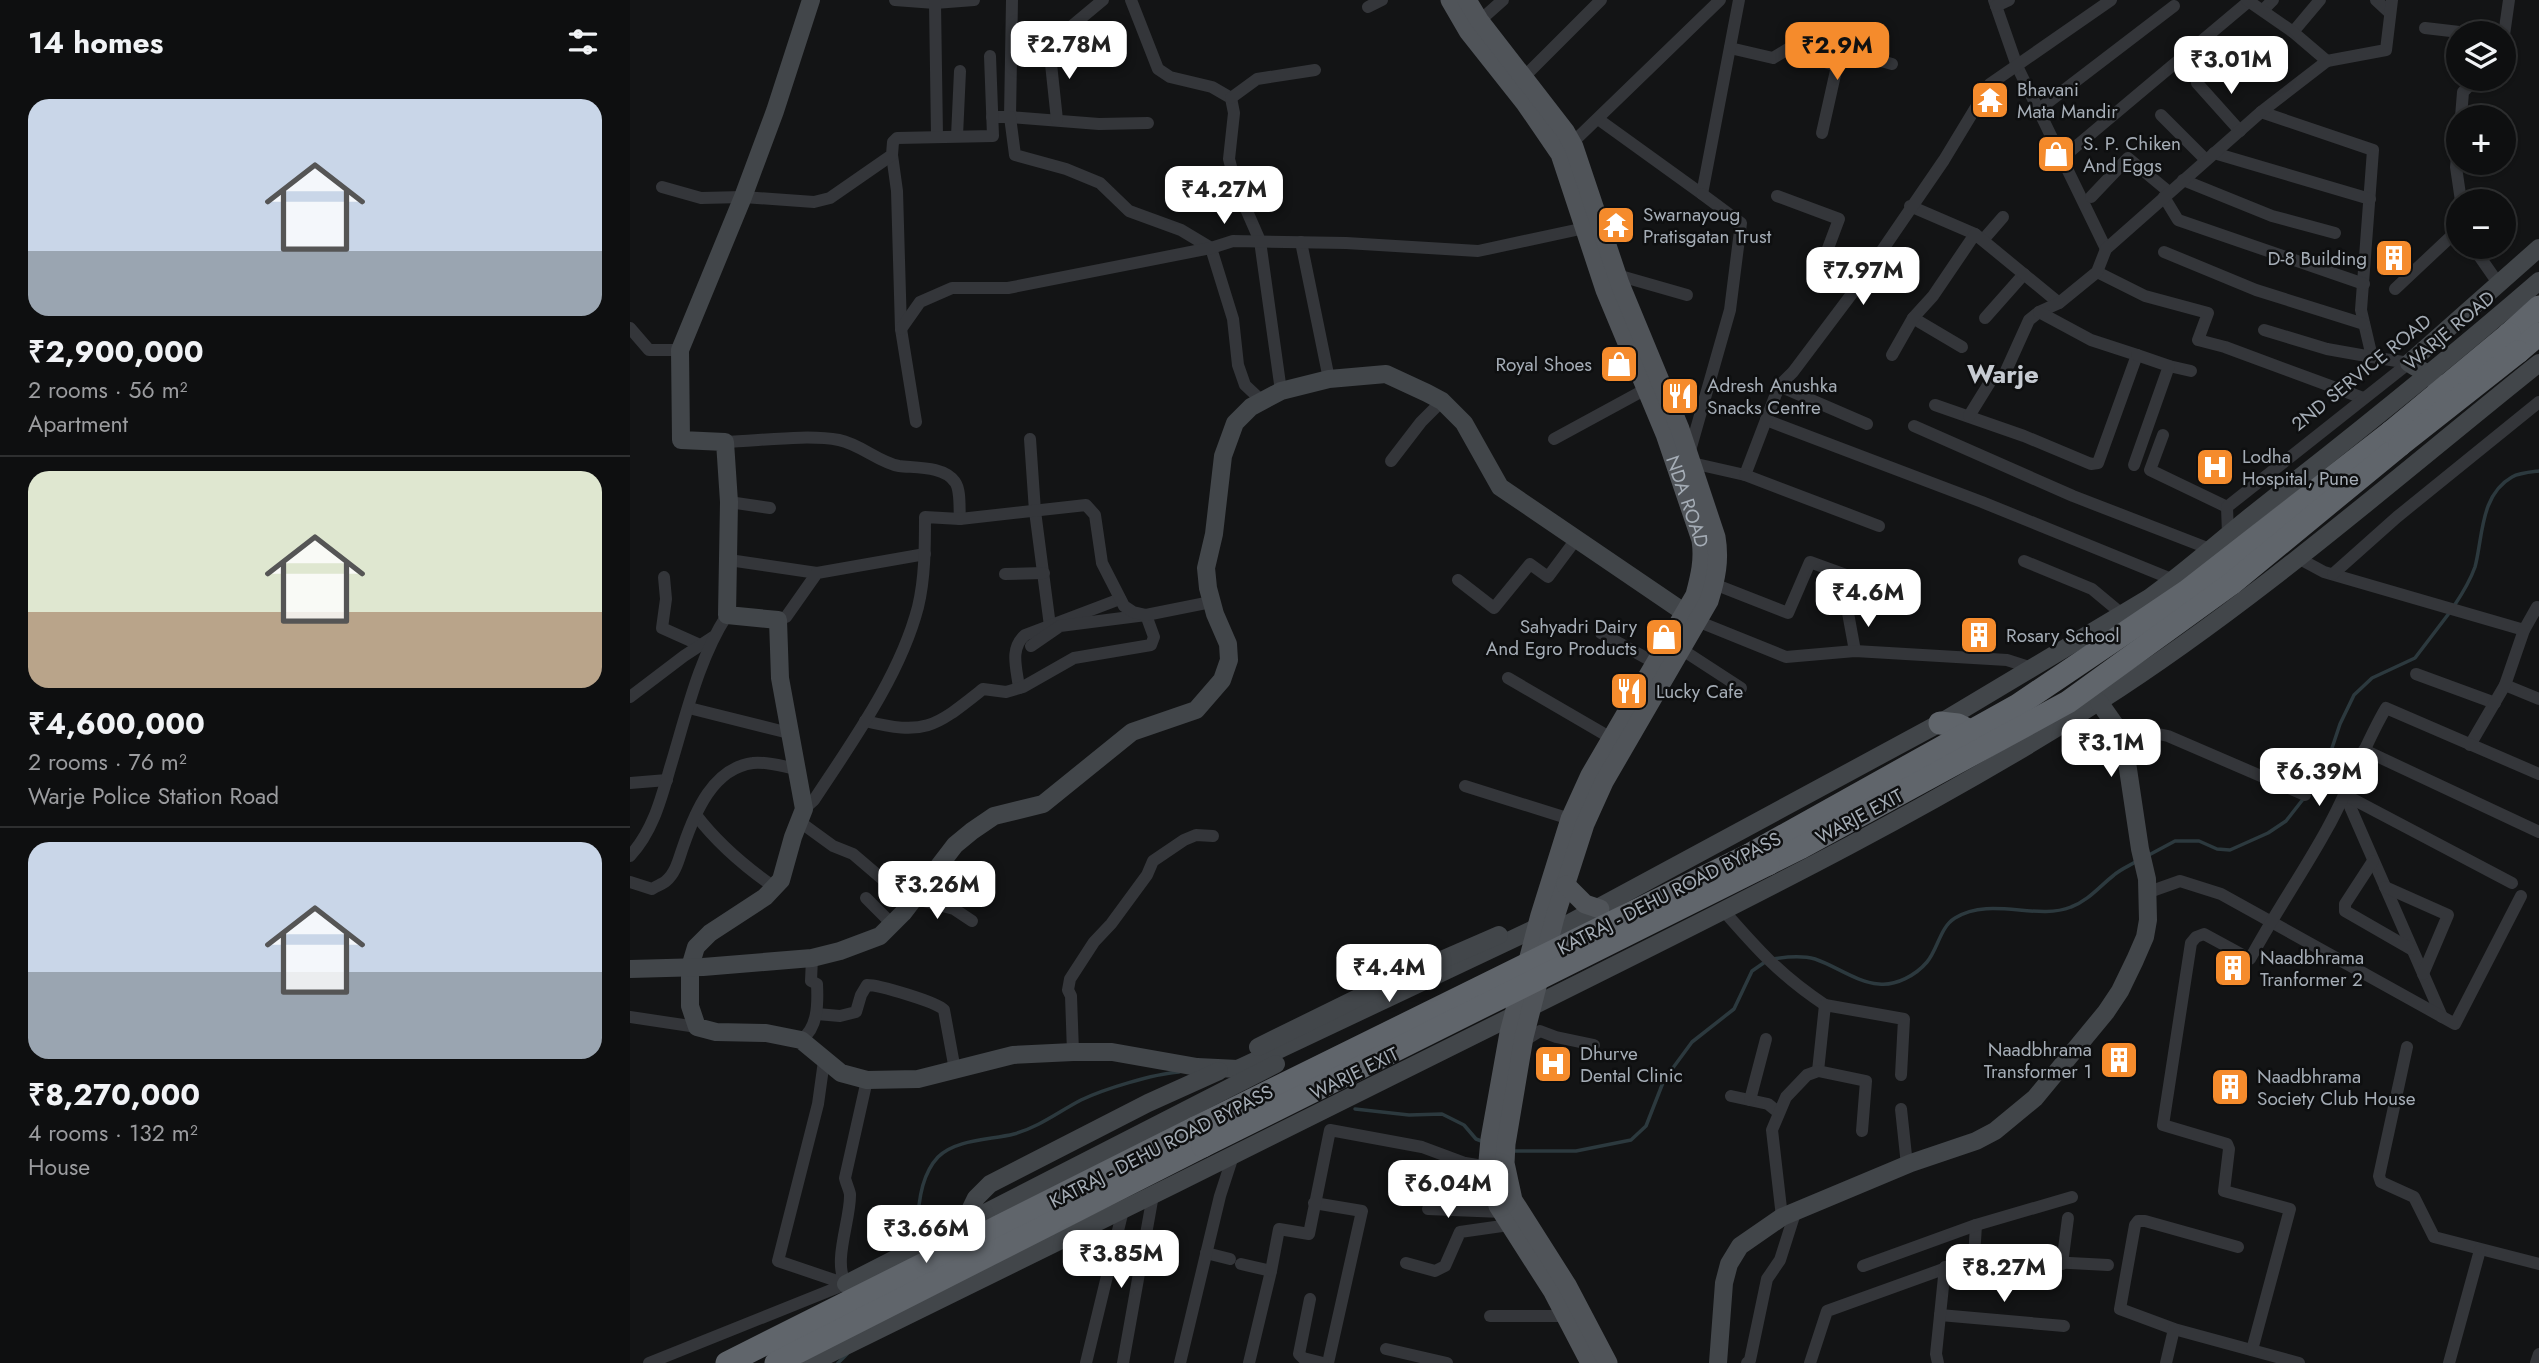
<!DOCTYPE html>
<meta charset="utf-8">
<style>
body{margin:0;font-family:Jost,sans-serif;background:#171819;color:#f1f3f6;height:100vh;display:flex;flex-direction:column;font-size:26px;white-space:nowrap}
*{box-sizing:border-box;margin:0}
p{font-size:23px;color:#9b9c9f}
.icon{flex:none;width:38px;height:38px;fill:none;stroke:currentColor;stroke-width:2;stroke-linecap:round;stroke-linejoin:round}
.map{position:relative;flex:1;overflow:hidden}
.sheet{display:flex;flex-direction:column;background:#0e0f10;width:630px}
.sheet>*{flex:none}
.fabs{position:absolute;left:1816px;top:21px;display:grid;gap:14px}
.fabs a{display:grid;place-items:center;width:70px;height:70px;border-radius:50%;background:#0e0f10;box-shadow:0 2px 5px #0004,0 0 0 2px #2e2f30;font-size:35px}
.price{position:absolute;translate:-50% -60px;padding:0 16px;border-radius:14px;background:#fff;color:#222;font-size:23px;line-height:46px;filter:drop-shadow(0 2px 4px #0008)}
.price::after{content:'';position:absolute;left:50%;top:42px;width:21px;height:16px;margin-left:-10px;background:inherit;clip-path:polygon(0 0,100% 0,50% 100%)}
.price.selected{background:#f58b2c;color:#111}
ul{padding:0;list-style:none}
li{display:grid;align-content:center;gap:14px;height:371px;padding:0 28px}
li+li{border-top:2px solid #2e2f30}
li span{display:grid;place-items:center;height:217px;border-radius:21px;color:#555}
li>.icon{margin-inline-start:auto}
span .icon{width:126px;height:126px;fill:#fffc;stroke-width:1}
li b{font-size:30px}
h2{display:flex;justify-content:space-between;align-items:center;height:84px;padding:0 28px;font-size:30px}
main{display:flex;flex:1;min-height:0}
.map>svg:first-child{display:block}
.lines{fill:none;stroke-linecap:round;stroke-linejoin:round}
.stream{stroke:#2c393e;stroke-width:3.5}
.street{stroke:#34363a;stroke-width:12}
.secondary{stroke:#42464a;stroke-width:18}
.primary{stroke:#505459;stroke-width:19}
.highway{stroke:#60656b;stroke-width:23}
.highway-bridge{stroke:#60656b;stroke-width:23}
.labels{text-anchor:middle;stroke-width:5;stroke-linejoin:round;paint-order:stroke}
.poi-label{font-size:19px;fill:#a5adb6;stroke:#0e0f10;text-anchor:start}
.street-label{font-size:19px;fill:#a5adb6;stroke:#0e0f10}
.district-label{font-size:26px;font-weight:bold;fill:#c6cbd2;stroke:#0e0f10}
</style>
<main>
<section class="sheet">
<h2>14 homes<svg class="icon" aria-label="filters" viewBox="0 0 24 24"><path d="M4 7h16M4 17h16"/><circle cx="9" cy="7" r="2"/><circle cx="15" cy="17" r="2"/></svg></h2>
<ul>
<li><span style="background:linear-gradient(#c9d6e8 70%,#9aa5b1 0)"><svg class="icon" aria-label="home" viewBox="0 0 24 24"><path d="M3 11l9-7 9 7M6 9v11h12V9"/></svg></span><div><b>₹2,900,000</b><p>2 rooms · 56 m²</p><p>Apartment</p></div></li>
<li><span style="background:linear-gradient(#dfe7d0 65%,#b9a48a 0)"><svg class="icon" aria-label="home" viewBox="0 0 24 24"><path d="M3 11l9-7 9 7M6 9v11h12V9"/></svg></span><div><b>₹4,600,000</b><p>2 rooms · 76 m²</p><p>Warje Police Station Road</p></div></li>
<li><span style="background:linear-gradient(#c9d6e8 60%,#9aa5b1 0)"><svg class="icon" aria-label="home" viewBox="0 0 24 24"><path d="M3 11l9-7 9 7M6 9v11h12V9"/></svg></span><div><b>₹8,270,000</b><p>4 rooms · 132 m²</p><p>House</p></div></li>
</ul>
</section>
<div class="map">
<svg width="1909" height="1363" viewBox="0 0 1909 1363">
<rect width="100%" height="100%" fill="#131415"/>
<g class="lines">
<!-- stream -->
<g class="stream">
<path d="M1824,606C1832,594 1840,581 1845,567C1853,537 1850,495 1882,477C1889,473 1901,472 1909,471"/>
<polyline points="1678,792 1699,757 1710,724 1724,695 1742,678 1785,658 1820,612"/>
<polyline points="1517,856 1545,841 1569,841 1587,849 1600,850 1638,833 1656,821 1674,798"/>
<path d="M1142,959C1155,957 1171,955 1185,959C1206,966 1226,982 1249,984C1266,986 1286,975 1297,962C1308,949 1310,927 1325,918C1361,896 1406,921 1441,907C1458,901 1470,886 1484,875C1491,869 1499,866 1507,861"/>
<polyline points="725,1109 779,1115 812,1114 834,1125 846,1139 854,1142"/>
<polyline points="881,1151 946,1151 1001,1140 1016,1126 1034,1080 1062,1042 1104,1009 1122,971 1135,962"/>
<path d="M288,1239C287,1214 289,1177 308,1157C326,1139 361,1140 384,1134C409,1127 428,1112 451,1100C474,1089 523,1074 549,1072"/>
<polyline points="208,1363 217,1354"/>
</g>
<!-- street -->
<g class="street">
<polyline points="265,0 305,3 344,0"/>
<polyline points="382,0 380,117 469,124 518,123"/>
<polyline points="501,0 528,69 540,77 582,87 601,98 604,113 599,159 606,186 630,241 651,391"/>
<polyline points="1364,0 1387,66 1476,249"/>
<polyline points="1746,0 1760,13"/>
<polyline points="305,3 307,136"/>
<polyline points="1366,6 1379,0"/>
<polyline points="738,7 752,0"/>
<polyline points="1633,10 1643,0"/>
<polyline points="846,24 873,0"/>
<polyline points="1795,28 1838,33"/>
<polyline points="1663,32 1690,0"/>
<polyline points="1874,35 1879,0"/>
<polyline points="1100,48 1143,58 1158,49 1207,66 1212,50 1262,64"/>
<polyline points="1697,61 1756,50 1762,0"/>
<polyline points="895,76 971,0"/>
<polyline points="1567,83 1610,131"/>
<polyline points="601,98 627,79 685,70"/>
<polyline points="1408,110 1544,6"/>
<polyline points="1631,112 1743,150 1731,310 1742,357 1779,363"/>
<polyline points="1531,115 1576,160"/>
<polyline points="362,117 380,117 385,155 436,169 470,183 499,211 551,230 581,248 603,319 608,365 615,385 632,401"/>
<polyline points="1831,117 1833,92 1846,79"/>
<polyline points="968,119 1072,194 1109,0"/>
<polyline points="427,120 419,45 473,0"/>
<polyline points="1192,133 1207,66"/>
<polyline points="327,136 330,71"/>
<polyline points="1829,138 1826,167 1831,201"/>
<polyline points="938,147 1090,0"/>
<polyline points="1584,153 1740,199"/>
<polyline points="262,155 267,191 271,329 286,422"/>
<polyline points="1431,159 1618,2"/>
<polyline points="1553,180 1642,216 1705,233"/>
<polyline points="32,187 71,198 113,197 184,202 200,198 262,155 263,142 267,138 363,136 360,56"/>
<polyline points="1147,196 1209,219 1197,251 1237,273"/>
<polyline points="1461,197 1498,158 1539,192"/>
<polyline points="1534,197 1548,220 1734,284"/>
<polyline points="1280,206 1345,234"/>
<polyline points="1353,240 1373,217"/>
<polyline points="671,242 699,379"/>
<polyline points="1843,247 1868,283"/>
<polyline points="1534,252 1626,290 1734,324"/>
<polyline points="1467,272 1515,296 1578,313 1568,340 1595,347 1733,398"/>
<polyline points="987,275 1057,295"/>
<polyline points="1765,289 1829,229"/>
<polyline points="1283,318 1332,347"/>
<polyline points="1355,318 1394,274"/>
<polyline points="0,328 19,350 50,350"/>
<polyline points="271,329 290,302 322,288 378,288 581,248 603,241 716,243 848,251 955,228"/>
<polyline points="1634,330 1697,349 1742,357"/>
<polyline points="1262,355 1283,318 1303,296 1345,234 1429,303"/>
<polyline points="1539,366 1561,371"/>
<polyline points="1375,373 1399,320 1409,312 1429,303 1467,272 1476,249 1631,112 1697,61 1663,32 1617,0"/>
<polyline points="1149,386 1237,424"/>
<polyline points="1305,405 1394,436 1461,464 1468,463 1507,355 1461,340 1409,312"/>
<polyline points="1339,416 1360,382"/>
<polyline points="1136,420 1352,502 1544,580"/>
<polyline points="1284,426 1443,496 1580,549"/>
<polyline points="1533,435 1520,470 1597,507"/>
<polyline points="400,439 405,511 420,626"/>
<polyline points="924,439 1016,389"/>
<path d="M95,442C129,441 177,434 209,440C230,444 250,463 269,466C286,468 314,466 325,482C331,490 329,509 330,519"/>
<polyline points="1059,454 1100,310 1111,223 1072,194"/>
<polyline points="761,461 791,422 812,401"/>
<polyline points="1062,463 1115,475 1149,386 1163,372 1227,287 1314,160 1360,84 1481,0"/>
<polyline points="1504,465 1539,366 1507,355"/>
<polyline points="1115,475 1249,526"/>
<polyline points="99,502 140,508"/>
<polyline points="1598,534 1597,507 1779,363"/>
<polyline points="1668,558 1694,572 1894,630"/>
<polyline points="99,560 187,573"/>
<polyline points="1394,561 1462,589 1492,614"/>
<polyline points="375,574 414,573"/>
<polyline points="1703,574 1767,517 1909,402"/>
<polyline points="34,577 36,599 32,628 70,645"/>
<polyline points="828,580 864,608 900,564 918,577 947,538"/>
<polyline points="1084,584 1158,613 1180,562 1224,578"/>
<polyline points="1218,613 1225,651"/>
<polyline points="148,620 156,617 187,573 295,554"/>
<polyline points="1067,621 1156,657 1225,651 1377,660 1402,668"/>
<polyline points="971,633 1025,663"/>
<polyline points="1051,649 1111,688"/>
<polyline points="1786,674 1865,703"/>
<polyline points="878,678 981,738"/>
<polyline points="1875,685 1909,699"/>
<path d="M389,688C387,669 379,649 395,635L490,599"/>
<polyline points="0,697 54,656 83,637"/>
<polyline points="59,708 159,733"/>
<path d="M235,721C296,736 305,727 353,689L376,692L393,687L444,658L521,645L524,637L516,615L430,626L401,646"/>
<polyline points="1485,725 1538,736 1675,795"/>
<polyline points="1840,745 1875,685 1894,630 1907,607 1909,608"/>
<polyline points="1734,750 1909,832"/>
<polyline points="0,783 37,780"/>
<polyline points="835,786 940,819"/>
<polyline points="1715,795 1812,1017"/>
<polyline points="1715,795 1882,883"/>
<path d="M174,809L184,800C222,742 270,676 288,607C295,578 295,547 295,517L330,519L456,505L465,515L472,563L494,606L503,612L516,615L581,602"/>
<path d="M66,815C88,844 114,866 144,887"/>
<polyline points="170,822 203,846 223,854 271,895 324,909 342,921"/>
<path d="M0,856C23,831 31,799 40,768C56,716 68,660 97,615"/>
<polyline points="1743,861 1715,904 1715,911 1781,949"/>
<path d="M0,882L22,889C26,886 33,884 36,881C46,873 49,858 53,847C65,812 83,768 123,763C136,761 154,767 167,769"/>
<polyline points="1755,887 1818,915 1793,974"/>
<polyline points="1519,892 1550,881 1591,894 1825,1024 1891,896"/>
<polyline points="236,898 262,924"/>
<path d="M1093,910C1127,949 1151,976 1195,1005"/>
<path d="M187,1014L210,1016L226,1012L231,995L237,985C249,985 307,1002 314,1010L325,1070"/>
<polyline points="0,1017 67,1027"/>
<path d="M171,1040C188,1028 188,1004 187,984L181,981L182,958"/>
<polyline points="894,1041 910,1031 926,1037 964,1045"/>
<polyline points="1777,1047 1749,1176 1751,1182 1784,1197 1804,1237 1909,1264"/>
<polyline points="443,1052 441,996 438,990 440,979 464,942 481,924 517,875 523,861 554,840 566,835 583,836"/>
<polyline points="1188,1071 1195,1005 1274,1019 1271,1075"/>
<polyline points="1101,1096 1138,1104 1148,1112"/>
<polyline points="1120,1100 1136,1039"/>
<polyline points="1271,1109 1277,1165"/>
<polyline points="684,1203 732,1211 698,1363"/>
<polyline points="798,1209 872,1212"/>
<polyline points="1152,1217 1142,1130 1156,1097 1177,1075 1188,1071 1236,1081 1232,1131"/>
<polyline points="1608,1247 1515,1221 1508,1221 1505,1225 1490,1309 1544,1329 1669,1363"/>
<polyline points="576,1253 600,1259"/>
<polyline points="1344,1258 1346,1225"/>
<polyline points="776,1263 805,1271 815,1266 830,1232 879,1225"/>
<polyline points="611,1264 641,1271 619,1363"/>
<polyline points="1432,1264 1438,1218"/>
<polyline points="1233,1266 1346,1225 1442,1197"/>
<polyline points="641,1271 649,1229 679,1234 700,1130 792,1147 835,1163 865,1168"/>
<path d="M216,1284C202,1262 221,1219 220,1194C219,1189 216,1183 215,1178L237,1080"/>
<polyline points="680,1299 669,1354 673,1358 693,1363"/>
<polyline points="1310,1315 1434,1326"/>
<polyline points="860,1316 935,1316"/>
<polyline points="756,1349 817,1363"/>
<path d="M1622,1350L1660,1209L1594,1191L1599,1149L1597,1144L1533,1125L1561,943L1566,937L1574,934L1620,959C1644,914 1673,873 1697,829C1719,790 1733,747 1756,708L1909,774"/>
<polyline points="19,1363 216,1284 148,1261 188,1104 194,1061"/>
<polyline points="456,1363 493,1210"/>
<polyline points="493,1363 523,1195"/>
<polyline points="550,1363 590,1196 603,1156"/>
<polyline points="1117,1363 1120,1360 1137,1279 1150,1260 1165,1213"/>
<polyline points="1180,1363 1197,1311 1344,1258 1478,1265"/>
<polyline points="1308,1363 1306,1354 1315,1267"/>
<polyline points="1536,1363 1544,1329"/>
<polyline points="1819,1363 1850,1250"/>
<polyline points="1906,1363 1909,1354"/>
</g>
<!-- secondary -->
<g class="secondary">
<polyline points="181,0 145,111 113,197 50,350 51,440 95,442 99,502 97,615 148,620 150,678 174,809 163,837 151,880 135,897 80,933 66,947 60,967 60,1006 67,1027 86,1032 136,1033 171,1040 211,1073 237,1080 288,1079 383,1055 443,1052 482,1052 567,1067 608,1069 906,928 918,927"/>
<path d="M1805,381C1794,369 1790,371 1779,363L1909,248"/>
<path d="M912,938L1310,723L1519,598C1560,569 1596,535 1636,504C1728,432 1820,358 1909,281"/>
<polyline points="0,969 73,967 182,958 210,951 250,936 273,913 325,845 342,831 364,816 413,804 502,732 566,710 592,680 599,660 598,644 585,614 578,588 576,568 584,534 593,456 605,423 621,407 651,391 699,379 756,374 797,393 812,401 834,423 870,487 1064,619"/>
<polyline points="628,1047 754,985 869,935"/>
<polyline points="332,1227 346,1198 360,1184 518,1103 589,1071"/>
<path d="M216,1284C360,1211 502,1137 646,1064"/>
<path d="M181,1363C422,1244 663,1127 903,1006C1095,910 1289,816 1470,701C1626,601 1765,478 1909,363"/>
<polyline points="1088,1363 1094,1283 1099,1264 1110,1246 1152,1217 1281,1163 1346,1141 1365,1131 1405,1098 1476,1012 1490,991 1505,960 1515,937 1518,920 1517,879 1510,849 1495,749 1490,732 1469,702"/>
</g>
<!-- primary -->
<g class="primary">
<path id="s1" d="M820,0L838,31L895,103L930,154L975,290L1035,434L1071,540C1074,560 1070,576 1065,595L960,775L940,819L910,915L879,1033L860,1139L858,1161L868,1206L923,1292L960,1363"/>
<path d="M837,0L849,20L935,131L944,147L990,284L1050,429L1086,537C1090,560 1086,579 1079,601L974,782L955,824L925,917L894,1037L876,1144L875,1163L883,1200L937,1285L978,1363"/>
<polyline points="936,885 955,904 970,909"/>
</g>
<!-- highway -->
<g class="highway">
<polyline points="1879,334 1909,307"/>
<polyline points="1888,352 1909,334"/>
<polyline points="1310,723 1328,725 1342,732"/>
<polyline points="1119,855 1388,705 1557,591 1761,432"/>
<polyline points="1138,864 1172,847 1438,702 1601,584 1770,445"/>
<polyline points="97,1363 565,1128"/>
<polyline points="146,1363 573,1146"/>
</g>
<!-- highway-bridge -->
<g class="highway-bridge">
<polyline points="1761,432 1879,334"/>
<polyline points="1770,445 1888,352"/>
<polyline points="565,1128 1119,855"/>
<polyline points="573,1146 1138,864"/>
</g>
</g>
<!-- icons -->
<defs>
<symbol id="temple-square" viewBox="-11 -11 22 22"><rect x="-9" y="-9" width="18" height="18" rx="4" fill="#f58b2c" stroke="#0e0f10"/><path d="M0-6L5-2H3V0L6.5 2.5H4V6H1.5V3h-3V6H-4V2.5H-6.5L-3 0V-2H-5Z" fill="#fff"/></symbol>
<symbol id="shop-square" viewBox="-11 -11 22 22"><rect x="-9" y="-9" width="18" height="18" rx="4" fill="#f58b2c" stroke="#0e0f10"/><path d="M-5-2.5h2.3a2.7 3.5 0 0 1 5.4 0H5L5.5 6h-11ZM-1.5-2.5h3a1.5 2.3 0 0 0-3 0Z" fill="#fff"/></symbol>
<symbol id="building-square" viewBox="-11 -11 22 22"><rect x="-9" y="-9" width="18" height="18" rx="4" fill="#f58b2c" stroke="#0e0f10"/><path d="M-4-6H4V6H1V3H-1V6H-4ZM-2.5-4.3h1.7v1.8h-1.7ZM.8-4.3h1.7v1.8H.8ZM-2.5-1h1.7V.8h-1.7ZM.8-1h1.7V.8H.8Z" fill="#fff"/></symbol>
<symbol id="restaurant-square" viewBox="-11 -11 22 22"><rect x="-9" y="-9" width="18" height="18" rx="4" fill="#f58b2c" stroke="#0e0f10"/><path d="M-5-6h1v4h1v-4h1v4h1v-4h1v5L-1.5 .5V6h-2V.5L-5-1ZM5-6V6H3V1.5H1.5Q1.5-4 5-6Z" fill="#fff"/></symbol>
<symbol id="hospital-square" viewBox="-11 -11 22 22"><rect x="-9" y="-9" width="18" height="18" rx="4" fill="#f58b2c" stroke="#0e0f10"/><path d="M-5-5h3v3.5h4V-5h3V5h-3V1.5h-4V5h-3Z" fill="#fff"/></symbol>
</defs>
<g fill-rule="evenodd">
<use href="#temple-square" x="1338" y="78" width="44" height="44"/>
<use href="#shop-square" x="1404" y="132" width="44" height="44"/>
<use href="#temple-square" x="964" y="203" width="44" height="44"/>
<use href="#building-square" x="1742" y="236" width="44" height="44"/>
<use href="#shop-square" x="967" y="342" width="44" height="44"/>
<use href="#restaurant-square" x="1028" y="374" width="44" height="44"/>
<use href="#hospital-square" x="1563" y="445" width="44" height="44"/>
<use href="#building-square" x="1327" y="613" width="44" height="44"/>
<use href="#shop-square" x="1012" y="615" width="44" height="44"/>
<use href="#restaurant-square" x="977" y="669" width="44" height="44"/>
<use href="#building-square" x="1581" y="946" width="44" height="44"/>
<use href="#building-square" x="1467" y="1038" width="44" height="44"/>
<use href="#hospital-square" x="901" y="1042" width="44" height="44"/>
<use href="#building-square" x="1578" y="1065" width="44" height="44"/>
</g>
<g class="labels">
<!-- poi labels -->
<g class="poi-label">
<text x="1387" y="96">Bhavani<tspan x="1387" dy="22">Mata Mandir</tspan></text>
<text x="1453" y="150">S. P. Chiken<tspan x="1453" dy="22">And Eggs</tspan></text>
<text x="1013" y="221">Swarnayoug<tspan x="1013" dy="22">Pratisgatan Trust</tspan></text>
<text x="1737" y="265" text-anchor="end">D-8 Building</text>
<text x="962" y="371" text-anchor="end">Royal Shoes</text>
<text x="1077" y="392">Adresh Anushka<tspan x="1077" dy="22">Snacks Centre</tspan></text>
<text x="1612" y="463">Lodha<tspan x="1612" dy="22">Hospital, Pune</tspan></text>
<text x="1007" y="633" text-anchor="end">Sahyadri Dairy<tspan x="1007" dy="22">And Egro Products</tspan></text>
<text x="1376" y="642">Rosary School</text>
<text x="1026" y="698">Lucky Cafe</text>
<text x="1630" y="964">Naadbhrama<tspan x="1630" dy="22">Tranformer 2</tspan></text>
<text x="1462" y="1056" text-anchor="end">Naadbhrama<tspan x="1462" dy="22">Transformer 1</tspan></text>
<text x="950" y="1060">Dhurve<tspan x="950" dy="22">Dental Clinic</tspan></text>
<text x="1627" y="1083">Naadbhrama<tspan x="1627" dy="22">Society Club House</tspan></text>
</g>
<!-- street labels -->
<g class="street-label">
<text transform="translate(1819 330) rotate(-40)" y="7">WARJE ROAD</text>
<text transform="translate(1731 372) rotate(-39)" y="7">2ND SERVICE ROAD</text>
<text dy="7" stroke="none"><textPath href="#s1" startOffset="560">NDA ROAD</textPath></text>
<text transform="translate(1229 816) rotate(-28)" y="7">WARJE EXIT</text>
<text transform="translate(1039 893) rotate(-27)" y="7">KATRAJ - DEHU ROAD BYPASS</text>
<text transform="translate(724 1073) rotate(-26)" y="7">WARJE EXIT</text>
<text transform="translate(531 1146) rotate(-27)" y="7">KATRAJ - DEHU ROAD BYPASS</text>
</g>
<!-- district labels -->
<g class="district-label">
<text x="1373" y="383">Warje</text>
</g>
</g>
</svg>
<div class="fabs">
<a><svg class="icon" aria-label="layers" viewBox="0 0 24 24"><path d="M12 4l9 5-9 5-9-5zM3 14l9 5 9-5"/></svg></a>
<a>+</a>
<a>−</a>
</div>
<b class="price" style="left:439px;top:81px">₹2.78M</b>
<b class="price selected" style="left:1207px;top:82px">₹2.9M</b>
<b class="price" style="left:1601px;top:96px">₹3.01M</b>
<b class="price" style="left:594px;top:226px">₹4.27M</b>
<b class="price" style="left:1233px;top:307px">₹7.97M</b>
<b class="price" style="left:1238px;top:629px">₹4.6M</b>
<b class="price" style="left:1481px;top:779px">₹3.1M</b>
<b class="price" style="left:1689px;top:808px">₹6.39M</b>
<b class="price" style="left:307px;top:921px">₹3.26M</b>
<b class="price" style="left:759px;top:1004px">₹4.4M</b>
<b class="price" style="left:818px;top:1220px">₹6.04M</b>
<b class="price" style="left:296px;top:1265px">₹3.66M</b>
<b class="price" style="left:491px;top:1290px">₹3.85M</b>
<b class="price" style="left:1374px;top:1304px">₹8.27M</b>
</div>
</main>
